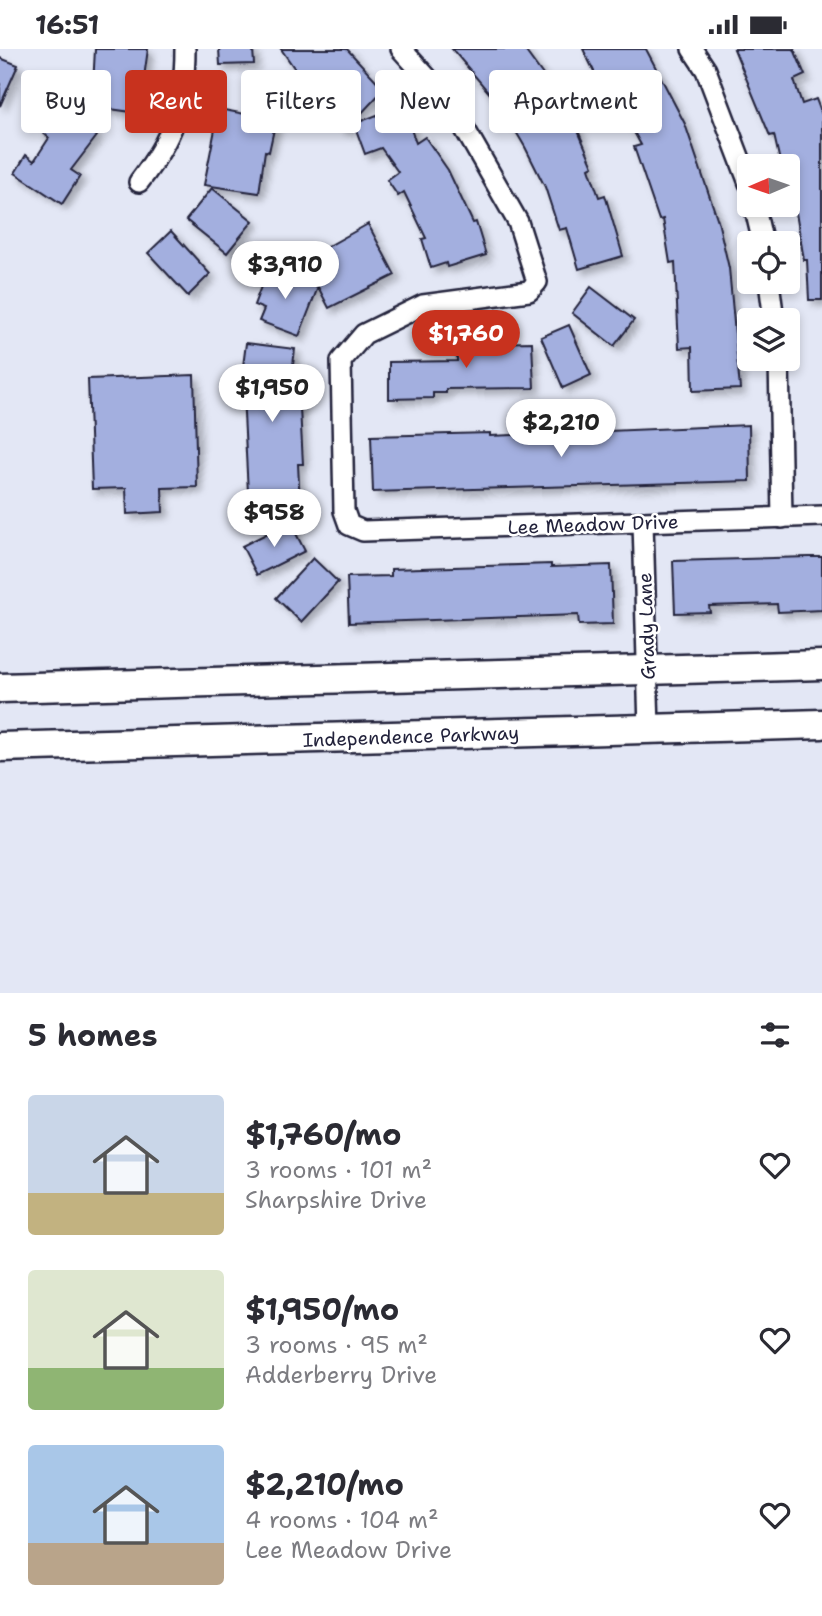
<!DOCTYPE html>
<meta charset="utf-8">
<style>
body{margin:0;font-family:"Shantell Sans",sans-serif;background:#f2f2f3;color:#2b2b33;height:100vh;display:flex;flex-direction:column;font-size:26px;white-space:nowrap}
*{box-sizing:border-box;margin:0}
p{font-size:23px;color:#7c7c81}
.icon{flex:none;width:38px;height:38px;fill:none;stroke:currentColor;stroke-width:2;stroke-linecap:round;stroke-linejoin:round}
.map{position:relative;height:944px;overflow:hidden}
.panel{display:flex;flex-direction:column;background:#fff;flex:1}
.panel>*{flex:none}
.hud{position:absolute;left:21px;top:21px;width:780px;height:63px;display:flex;gap:14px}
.needle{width:46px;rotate:268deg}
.tools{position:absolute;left:737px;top:105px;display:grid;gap:14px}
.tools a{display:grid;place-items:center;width:63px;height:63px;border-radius:7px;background:#fff;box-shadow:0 4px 10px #0003;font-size:35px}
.price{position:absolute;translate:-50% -60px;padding:0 16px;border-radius:24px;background:#fff;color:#222;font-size:23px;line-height:46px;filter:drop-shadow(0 2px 4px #0008)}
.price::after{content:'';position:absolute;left:50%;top:42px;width:21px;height:16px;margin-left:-10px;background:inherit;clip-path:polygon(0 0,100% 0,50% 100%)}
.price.selected{background:#c8321e;color:#fff}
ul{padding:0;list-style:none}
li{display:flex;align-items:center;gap:21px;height:175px;padding:0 28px}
li span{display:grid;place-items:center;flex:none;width:196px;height:140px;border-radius:7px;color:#555}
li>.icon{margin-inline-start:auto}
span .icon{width:84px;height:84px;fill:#fffc;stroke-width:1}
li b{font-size:30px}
h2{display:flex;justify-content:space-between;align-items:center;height:84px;padding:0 28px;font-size:30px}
.chip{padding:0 24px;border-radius:7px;background:#fff;box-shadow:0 4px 10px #0003;font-size:24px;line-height:63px}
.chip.selected{background:#c8321e;color:#fff}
.status{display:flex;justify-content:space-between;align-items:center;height:49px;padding:0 35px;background:#fff;direction:ltr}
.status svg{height:19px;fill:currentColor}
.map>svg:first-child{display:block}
.building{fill:#a3afdf;stroke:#22223b;stroke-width:2;filter:url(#shadow)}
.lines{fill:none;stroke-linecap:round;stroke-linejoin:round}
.street-casing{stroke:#22223b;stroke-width:24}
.secondary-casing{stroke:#22223b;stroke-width:33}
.street{stroke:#fff;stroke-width:19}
.secondary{stroke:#fff;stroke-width:28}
.labels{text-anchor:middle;stroke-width:5;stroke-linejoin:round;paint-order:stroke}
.street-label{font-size:19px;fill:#22223b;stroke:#fff}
</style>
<div class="status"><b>16:51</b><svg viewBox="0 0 49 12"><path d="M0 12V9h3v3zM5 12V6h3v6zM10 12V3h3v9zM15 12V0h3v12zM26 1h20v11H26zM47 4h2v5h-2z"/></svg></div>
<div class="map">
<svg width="822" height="944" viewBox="0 0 822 944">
<defs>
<filter id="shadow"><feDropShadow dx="5" dy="5" stdDeviation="3.5" flood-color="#0004"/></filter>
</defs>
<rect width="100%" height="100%" fill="#e3e7f5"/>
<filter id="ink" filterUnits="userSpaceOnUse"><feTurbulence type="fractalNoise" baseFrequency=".0143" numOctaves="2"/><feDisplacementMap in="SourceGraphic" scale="14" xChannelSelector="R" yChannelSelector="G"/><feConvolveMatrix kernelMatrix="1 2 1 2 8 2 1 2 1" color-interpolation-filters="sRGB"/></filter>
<g filter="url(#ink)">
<!-- building -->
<g class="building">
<polygon points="95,0 148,0 139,64 81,56 84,36 93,37"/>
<polygon points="219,0 253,0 254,15 220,16"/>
<polygon points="281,0 347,0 384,40 346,81 320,56"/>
<polygon points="452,0 524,0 554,41 579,84 593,117 589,119 599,148 605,146 623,207 579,220 567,179 559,181 545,138 525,98 502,59"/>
<polygon points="583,0 646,0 685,75 718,172 729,219 740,340 693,342 692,298 679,299 675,213 670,214 663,170 659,171 634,98 641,96 615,48 608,51"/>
<polygon points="734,0 794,0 805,26 794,31 802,55 816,50 822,66 822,251 809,251 807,211 804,211 788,117 781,117 774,86 770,87"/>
<polygon points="0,9 18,16 0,57"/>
<polygon points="402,56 416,94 425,88 448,121 473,174 476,173 486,206 447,218 446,214 431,219 422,190 426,189 404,143 398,147 387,131 398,123 381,99 365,105 354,75"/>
<polygon points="60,58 97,87 71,121 80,127 62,155 15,124 26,106 34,112 49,89 41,82"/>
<polygon points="219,60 276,71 269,103 265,102 259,144 204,136"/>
<polygon points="212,139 253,172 227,204 186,171"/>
<polygon points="368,175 395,226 329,259 304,211"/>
<polygon points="171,182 210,225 188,247 148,204"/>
<polygon points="268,219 318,238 299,287 259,272 264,260 254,256"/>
<polygon points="591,238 634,271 614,297 572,264"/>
<polygon points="569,276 591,326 563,339 541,288"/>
<polygon points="487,289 488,294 532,293 534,339 446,340 446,344 433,344 433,349 389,350 389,313 457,312 456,290"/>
<polygon points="246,294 295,300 290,340 299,340 303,415 298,415 300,455 266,456 266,444 248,444 242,325"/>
<polygon points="194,326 197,438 162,439 163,463 127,465 126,439 92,440 88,330"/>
<polygon points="749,376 750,432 373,443 371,387 490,384 490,387"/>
<polygon points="290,473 305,502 257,526 242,497"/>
<polygon points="809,508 822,508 822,561 778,563 777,555 709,557 710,563 675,564 673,512"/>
<polygon points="313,509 338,533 301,573 276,549"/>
<polygon points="551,515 551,518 611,516 613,575 579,576 578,566 349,574 347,528 391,527 391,520"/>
</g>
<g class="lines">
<defs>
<g id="street">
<polyline points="401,0 450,54 518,173 537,233 529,242 423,256 364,285 341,312 344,462 349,476 363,482 822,467"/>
<polyline points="692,0 706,21 749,134"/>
<path d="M139,133C173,89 185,56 185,0"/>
<polyline points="754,156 763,194"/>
<polyline points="769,233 774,271"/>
<polyline points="779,310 782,469"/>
<polyline points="643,473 649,680"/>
</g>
<g id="secondary">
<polyline points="0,639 822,616"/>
<polyline points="0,698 822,675"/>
</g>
</defs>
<!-- street casing -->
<use href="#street" class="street-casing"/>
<!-- secondary casing -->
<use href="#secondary" class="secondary-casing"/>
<!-- street -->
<use href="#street" class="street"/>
<!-- secondary -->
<use href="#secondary" class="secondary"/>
</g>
</g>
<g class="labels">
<!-- street labels -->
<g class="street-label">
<text transform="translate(593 475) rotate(-2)" y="7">Lee Meadow Drive</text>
<text transform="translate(646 577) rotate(-92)" y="7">Grady Lane</text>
<text transform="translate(411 687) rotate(-2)" y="7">Independence Parkway</text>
</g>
</g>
</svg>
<div class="tools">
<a><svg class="needle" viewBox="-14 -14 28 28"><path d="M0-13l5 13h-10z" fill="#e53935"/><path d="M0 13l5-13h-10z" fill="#7c7c81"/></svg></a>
<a><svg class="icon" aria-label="locate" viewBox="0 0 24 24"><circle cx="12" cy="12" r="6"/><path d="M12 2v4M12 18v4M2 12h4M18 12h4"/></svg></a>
<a><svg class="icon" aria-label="layers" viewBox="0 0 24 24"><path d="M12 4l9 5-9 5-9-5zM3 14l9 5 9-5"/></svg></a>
</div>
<b class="price" style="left:285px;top:252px">$3,910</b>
<b class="price selected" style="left:466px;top:321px">$1,760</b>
<b class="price" style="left:272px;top:375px">$1,950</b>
<b class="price" style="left:561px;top:410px">$2,210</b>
<b class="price" style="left:274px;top:500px">$958</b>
<div class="hud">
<a class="chip">Buy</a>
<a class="chip selected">Rent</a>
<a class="chip">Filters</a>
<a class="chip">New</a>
<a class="chip">Apartment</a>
</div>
</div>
<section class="panel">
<h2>5 homes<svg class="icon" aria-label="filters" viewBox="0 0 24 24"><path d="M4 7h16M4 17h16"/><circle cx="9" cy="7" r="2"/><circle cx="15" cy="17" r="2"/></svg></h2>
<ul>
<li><span style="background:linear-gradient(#c9d6e8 70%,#c2b280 0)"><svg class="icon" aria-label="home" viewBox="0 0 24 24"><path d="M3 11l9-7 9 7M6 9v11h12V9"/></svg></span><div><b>$1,760/mo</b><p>3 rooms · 101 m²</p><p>Sharpshire Drive</p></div><svg class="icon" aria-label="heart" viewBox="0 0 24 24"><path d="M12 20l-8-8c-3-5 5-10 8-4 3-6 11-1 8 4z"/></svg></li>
<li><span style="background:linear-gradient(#dfe7d0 70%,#8fb573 0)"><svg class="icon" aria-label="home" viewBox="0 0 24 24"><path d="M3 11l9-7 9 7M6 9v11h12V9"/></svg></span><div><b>$1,950/mo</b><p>3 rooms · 95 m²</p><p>Adderberry Drive</p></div><svg class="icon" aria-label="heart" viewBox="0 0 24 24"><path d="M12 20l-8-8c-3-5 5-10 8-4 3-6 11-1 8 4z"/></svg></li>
<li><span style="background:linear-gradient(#a9c7e8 70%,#b9a48a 0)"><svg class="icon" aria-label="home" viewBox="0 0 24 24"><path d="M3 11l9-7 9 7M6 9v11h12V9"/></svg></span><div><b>$2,210/mo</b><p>4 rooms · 104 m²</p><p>Lee Meadow Drive</p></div><svg class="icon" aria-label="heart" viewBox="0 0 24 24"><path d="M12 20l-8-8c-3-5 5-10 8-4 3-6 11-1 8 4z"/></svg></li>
</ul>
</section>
